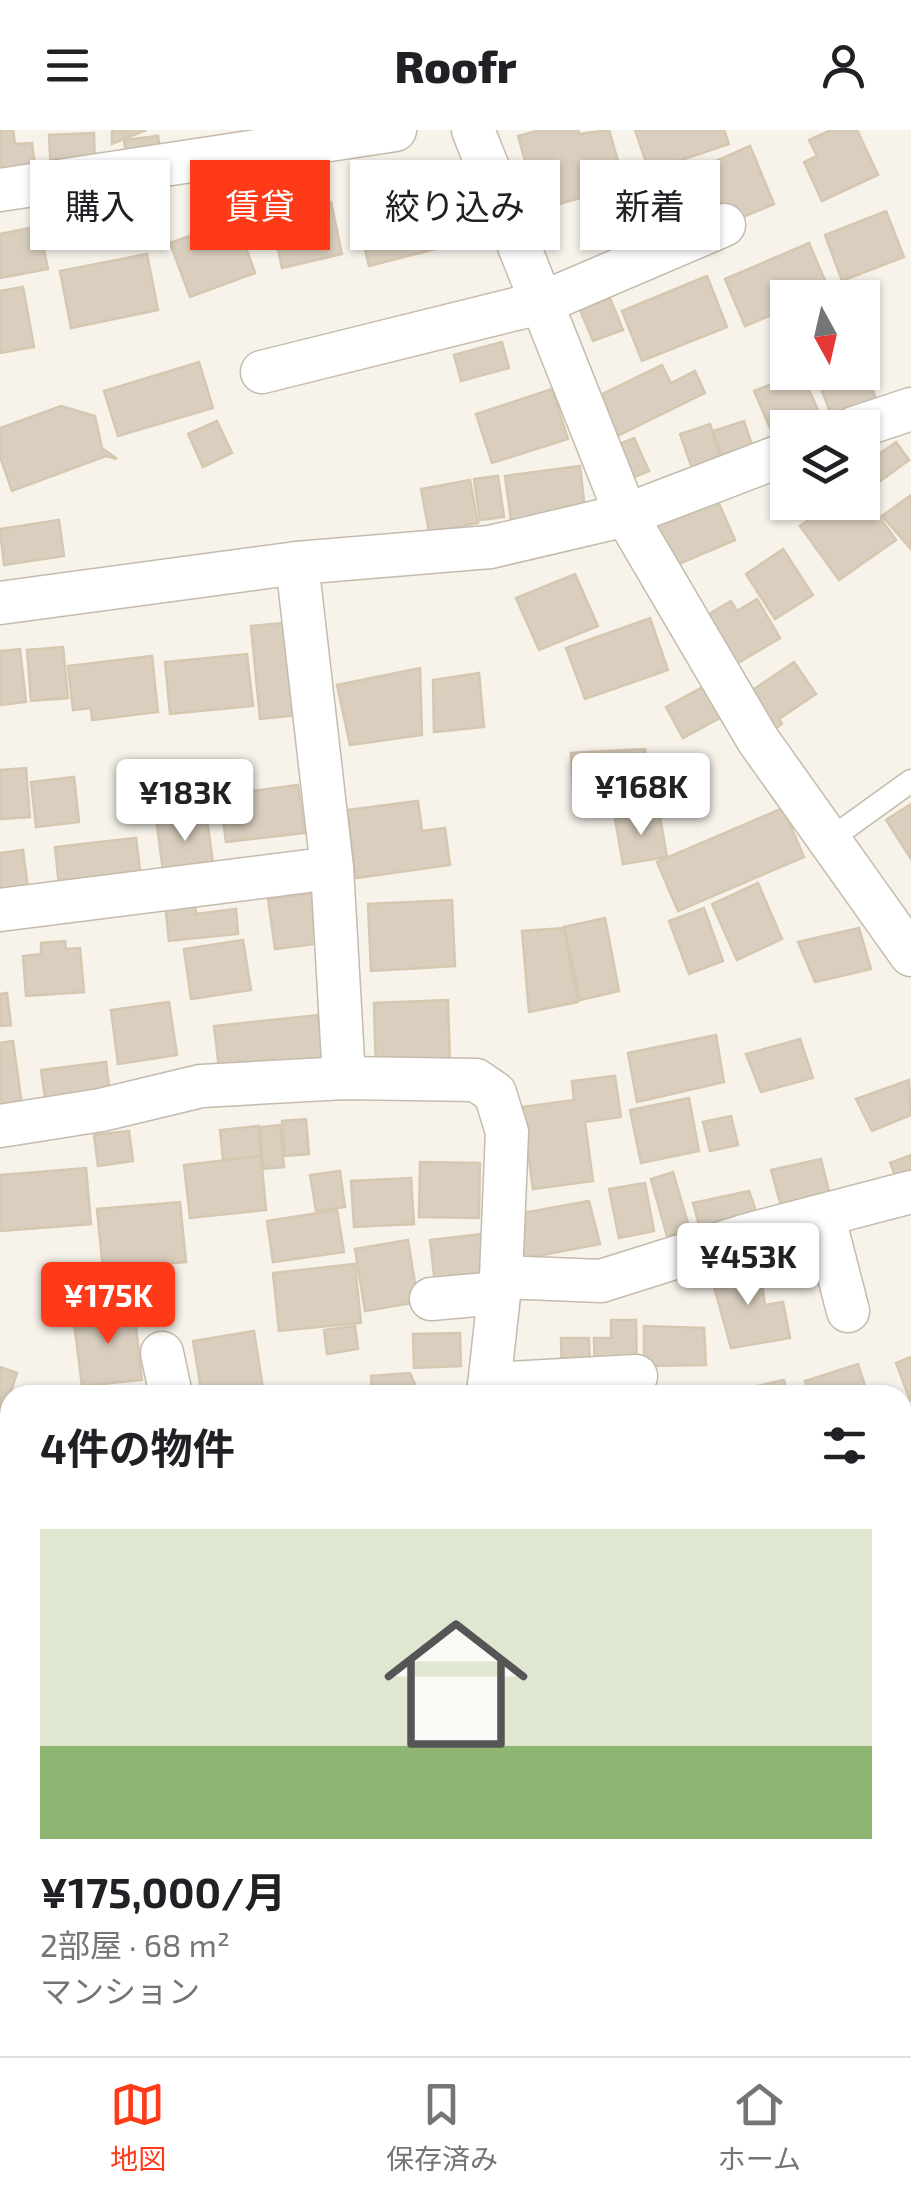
<!DOCTYPE html>
<html lang="ja">
<meta charset="utf-8">
<style>
body{margin:0;font-family:"Exo 2","Noto Sans JP",sans-serif;background:#f2f2f2;color:#202124;height:100vh;display:flex;flex-direction:column;font-size:38px;white-space:nowrap}
*{box-sizing:border-box;margin:0}
p{font-size:32px;color:#757577}
.icon{flex:none;width:55px;height:55px;fill:none;stroke:currentColor;stroke-width:2;stroke-linecap:round;stroke-linejoin:round}
.map{position:relative;flex:1;overflow:hidden}
.sheet{position:absolute;left:0px;top:1255px;width:912px;height:672px;display:flex;flex-direction:column;background:#fff;border-radius:30px 30px 0 0;box-shadow:0 2px 8px #0004}
.sheet>*{flex:none}
.guide{position:absolute;left:30px;top:30px;width:852px;height:90px;display:flex;gap:20px}
.needle{width:65px;rotate:172deg}
.tools{position:absolute;left:770px;top:150px;display:grid;gap:20px}
.tools a{display:grid;place-items:center;width:110px;height:110px;border-radius:0px;background:#fff;box-shadow:0 2px 8px #0004;font-size:50px}
.price{position:absolute;translate:-50% -85px;padding:0 22px;border-radius:10px;background:#fff;color:#222;font-size:32px;line-height:65px;filter:drop-shadow(0 2px 5px #0008)}
.price::after{content:'';position:absolute;left:50%;top:60px;width:30px;height:22px;margin-left:-15px;background:inherit;clip-path:polygon(0 0,100% 0,50% 100%)}
.price.current{background:#ff3a19;color:#fff}
ul{padding:0;list-style:none}
li{display:grid;align-content:center;gap:20px;height:530px;padding:0 40px}
li+li{border-top:2px solid #e0e0e0}
li span{display:grid;place-items:center;height:310px;border-radius:0px;color:#555}
li>.icon{margin-inline-start:auto}
span .icon{width:180px;height:180px;fill:#fffc;stroke-width:1}
li b{font-size:42px}
h2{display:flex;justify-content:space-between;align-items:center;height:120px;padding:0 40px;font-size:42px}
.pill{padding:0 35px;border-radius:0px;background:#fff;box-shadow:0 2px 8px #0004;font-size:35px;line-height:90px}
.pill.current{background:#ff3a19;color:#fff}
header{display:flex;justify-content:space-between;align-items:center;height:130px;padding:0 40px;background:#fff;font-size:45px;font-weight:800}
.dock{display:flex;justify-content:space-around;align-items:center;height:140px;border-top:2px solid #e0e0e0;background:#fff;font-size:28px;color:#757577}
.dock a{display:grid;justify-items:center;gap:5px}
.dock .current{color:#ff3a19}
.map>svg:first-child{display:block}
.building{fill:#dacfbf;stroke:#d6c7b1;stroke-width:2.5}
.lines{fill:none;stroke-linecap:round;stroke-linejoin:round}
.lane-casing{stroke:#c4bbac;stroke-width:25}
.street-casing{stroke:#c4bbac;stroke-width:45}
.lane{stroke:#fff;stroke-width:22}
.street{stroke:#fff;stroke-width:42}
</style>
<header><svg class="icon" aria-label="menu" viewBox="0 0 24 24"><path d="M4 6h16M4 12h16M4 18h16"/></svg>Roofr<svg class="icon" aria-label="person" viewBox="0 0 24 24"><circle cx="12" cy="8" r="4"/><path d="M4 21q1-7 8-7t8 7"/></svg></header>
<div class="map">
<svg width="911" height="1926" viewBox="0 0 911 1926">
<rect width="100%" height="100%" fill="#f7f3eb"/>
<!-- building -->
<g class="building">
<polygon points="0,0 13,0 15,14 32,13 36,45 0,49"/>
<polygon points="112,0 146,0 112,14"/>
<polygon points="540,0 578,0 579,4 609,0 625,55 539,80 518,6"/>
<polygon points="635,0 724,0 729,14 649,41"/>
<polygon points="831,0 857,0 878,45 822,71 804,32 817,26 809,10"/>
<polygon points="94,3 95,41 51,43 49,5"/>
<polygon points="158,6 162,31 127,35 124,10"/>
<polygon points="750,16 774,74 724,95 700,38"/>
<polygon points="695,45 715,96 646,122 626,71"/>
<polygon points="430,46 447,116 369,136 352,65"/>
<polygon points="331,72 342,124 282,138 271,86"/>
<polygon points="477,78 484,106 449,114 441,86"/>
<polygon points="886,81 904,127 842,151 825,105"/>
<polygon points="236,89 255,143 190,167 170,113"/>
<polygon points="39,96 48,139 0,148 0,104"/>
<polygon points="809,113 829,160 811,168 788,168 788,178 745,196 725,149"/>
<polygon points="147,124 158,180 71,198 60,141"/>
<polygon points="707,146 727,197 642,231 622,181"/>
<polygon points="23,157 34,217 0,223 0,161"/>
<polygon points="610,168 623,200 593,211 580,180"/>
<polygon points="502,212 509,238 461,251 454,225"/>
<polygon points="199,232 213,278 118,306 104,261"/>
<polygon points="862,234 879,276 834,293 815,242 862,242"/>
<polygon points="662,235 671,253 695,241 705,263 607,311 588,271"/>
<polygon points="801,242 824,293 788,298 788,309 777,314 754,261"/>
<polygon points="552,259 568,309 492,333 476,284"/>
<polygon points="61,276 95,286 102,318 117,329 106,326 12,361 0,327 0,298"/>
<polygon points="217,291 232,323 203,337 188,304"/>
<polygon points="744,291 757,330 726,340 713,301"/>
<polygon points="710,294 723,335 694,344 680,304"/>
<polygon points="634,308 649,341 620,353 605,320"/>
<polygon points="896,312 909,330 868,360 862,353 862,336"/>
<polygon points="580,336 585,380 511,390 505,346"/>
<polygon points="498,346 504,387 480,390 474,349"/>
<polygon points="470,350 478,393 429,402 421,359"/>
<polygon points="862,363 896,410 839,450 800,396 834,372 862,372"/>
<polygon points="911,365 911,419 882,386"/>
<polygon points="716,367 735,410 662,441 644,399"/>
<polygon points="59,390 64,426 4,435 0,399"/>
<polygon points="783,419 813,465 775,489 746,444"/>
<polygon points="575,444 598,496 539,520 516,468"/>
<polygon points="757,469 780,508 721,543 692,494 731,471 737,481"/>
<polygon points="650,488 668,540 585,569 566,518"/>
<polygon points="293,492 301,585 260,589 251,496"/>
<polygon points="63,517 68,568 31,571 27,520"/>
<polygon points="20,519 26,572 0,575 0,521"/>
<polygon points="247,524 253,576 170,584 165,532"/>
<polygon points="152,526 158,582 92,590 91,578 73,580 68,536"/>
<polygon points="794,532 816,564 779,589 782,594 763,607 738,570"/>
<polygon points="420,538 422,605 350,615 337,555"/>
<polygon points="479,543 484,597 434,602 433,550"/>
<polygon points="712,552 729,583 683,608 666,577"/>
<polygon points="645,619 649,673 574,679 571,623"/>
<polygon points="26,638 30,687 0,689 0,640"/>
<polygon points="74,647 79,692 36,697 31,652"/>
<polygon points="298,655 305,703 226,712 220,665"/>
<polygon points="418,671 422,701 445,698 450,735 356,748 347,680"/>
<polygon points="911,674 911,729 886,690"/>
<polygon points="783,678 804,727 678,781 657,732"/>
<polygon points="206,681 214,741 164,748 156,688"/>
<polygon points="659,681 667,727 623,734 615,689"/>
<polygon points="136,708 141,748 59,756 55,717"/>
<polygon points="23,720 28,759 0,762 0,723"/>
<polygon points="758,753 782,809 737,830 712,774"/>
<polygon points="317,763 323,813 275,819 268,769"/>
<polygon points="195,770 196,784 236,779 238,804 169,811 165,773"/>
<polygon points="452,770 455,836 371,841 368,774"/>
<polygon points="704,778 723,831 689,844 669,791"/>
<polygon points="605,788 619,861 580,870 564,797"/>
<polygon points="564,798 578,872 529,882 522,801"/>
<polygon points="859,798 871,839 815,852 798,812"/>
<polygon points="243,810 251,860 191,869 184,819"/>
<polygon points="65,811 66,819 80,818 84,862 26,866 23,826 41,824 41,813"/>
<polygon points="7,863 11,895 0,896 0,864"/>
<polygon points="448,870 450,934 376,944 374,873"/>
<polygon points="169,872 177,925 118,934 111,880"/>
<polygon points="318,885 324,936 220,947 214,896"/>
<polygon points="716,905 724,952 637,972 628,923"/>
<polygon points="800,909 813,948 761,962 746,924"/>
<polygon points="13,911 23,982 0,985 0,913"/>
<polygon points="106,932 110,966 47,981 41,940"/>
<polygon points="615,946 621,987 585,992 593,1051 533,1059 522,977 574,970 572,951"/>
<polygon points="909,950 911,985 872,1001 856,969"/>
<polygon points="689,968 699,1021 641,1033 630,980"/>
<polygon points="731,986 738,1015 710,1021 703,992"/>
<polygon points="306,989 309,1024 285,1026 282,991"/>
<polygon points="280,995 284,1037 263,1039 260,997"/>
<polygon points="259,996 261,1026 223,1030 220,1000"/>
<polygon points="129,1001 133,1031 98,1036 94,1005"/>
<polygon points="911,1025 911,1061 903,1064 890,1033"/>
<polygon points="261,1026 266,1080 190,1088 184,1035"/>
<polygon points="821,1029 830,1065 781,1076 771,1040"/>
<polygon points="420,1032 480,1033 479,1088 419,1087"/>
<polygon points="86,1038 91,1094 0,1101 0,1045"/>
<polygon points="340,1041 345,1077 316,1081 310,1045"/>
<polygon points="673,1042 690,1100 667,1106 651,1049"/>
<polygon points="411,1048 414,1094 354,1097 351,1051"/>
<polygon points="645,1053 654,1101 619,1108 609,1059"/>
<polygon points="749,1061 759,1090 702,1105 693,1073"/>
<polygon points="589,1071 600,1114 522,1129 512,1085"/>
<polygon points="180,1072 186,1132 103,1139 97,1079"/>
<polygon points="337,1080 344,1122 273,1132 267,1091"/>
<polygon points="483,1104 489,1155 436,1162 430,1110"/>
<polygon points="408,1110 418,1172 365,1181 355,1119"/>
<polygon points="355,1134 361,1193 279,1201 273,1143"/>
<polygon points="759,1134 765,1175 783,1172 790,1208 731,1218 710,1142"/>
<polygon points="134,1178 142,1250 82,1256 73,1184"/>
<polygon points="611,1190 636,1190 637,1243 595,1244 594,1208 611,1208"/>
<polygon points="355,1196 358,1219 327,1224 324,1200"/>
<polygon points="644,1196 704,1198 706,1235 644,1236"/>
<polygon points="254,1201 264,1265 202,1265 193,1211"/>
<polygon points="460,1203 461,1236 414,1238 413,1204"/>
<polygon points="561,1208 589,1208 590,1244 562,1245"/>
<polygon points="911,1227 911,1270 910,1270 896,1233"/>
<polygon points="858,1234 868,1265 809,1265 805,1251"/>
<polygon points="0,1237 17,1243 0,1295"/>
<polygon points="410,1243 417,1259 452,1257 453,1265 372,1265 371,1246"/>
<polygon points="784,1250 788,1265 721,1264"/>
<polygon points="358,1258 359,1265 290,1265 290,1264"/>
<polygon points="10,1322 10,1377 0,1377 0,1323"/>
<polygon points="10,1433 10,1490 0,1491 0,1434"/>
<polygon points="911,1451 911,1522 902,1524 902,1452"/>
<polygon points="911,1540 911,1579 903,1581 902,1541"/>
<rect x="0" y="1615" width="10" height="36"/>
<polygon points="10,1729 10,1766 6,1767 0,1731"/>
<polygon points="10,1848 10,1892 9,1892 4,1849"/>
<polygon points="5,1900 10,1900 10,1918 37,1918 38,1926 0,1926"/>
<polygon points="76,1918 139,1918 140,1926 77,1926"/>
<polygon points="225,1918 302,1918 303,1926 226,1926"/>
<polygon points="333,1918 419,1918 420,1926 335,1926"/>
</g>
<g class="lines">
<defs>
<g id="lane">
<polyline points="829,710 911,651"/>
<polyline points="902,1672 911,1709"/>
<polyline points="0,1777 10,1776"/>
</g>
<g id="street">
<polyline points="473,0 626,385 758,610 911,825"/>
<polyline points="0,60 395,0"/>
<polyline points="262,242 544,172 724,95"/>
<polyline points="854,298 911,279"/>
<polyline points="297,433 332,738 344,948"/>
<polyline points="0,473 297,433 490,417 626,385 788,323"/>
<polyline points="0,780 332,738"/>
<polyline points="0,996 101,980 201,956 344,948 476,950 495,963 507,1002 501,1147 488,1265"/>
<polyline points="824,1088 848,1181"/>
<polyline points="501,1147 601,1151 747,1105 911,1062"/>
<polyline points="431,1169 499,1163"/>
<polyline points="162,1223 171,1265"/>
<polyline points="489,1254 636,1246"/>
<polyline points="0,1391 10,1392"/>
<polyline points="0,1512 10,1515"/>
<polyline points="902,1859 911,1858"/>
<polyline points="475,1926 514,1918"/>
</g>
</defs>
<!-- lane casing -->
<use href="#lane" class="lane-casing"/>
<!-- street casing -->
<use href="#street" class="street-casing"/>
<!-- lane -->
<use href="#lane" class="lane"/>
<!-- street -->
<use href="#street" class="street"/>
</g>
</svg>
<div class="tools">
<a><svg class="needle" viewBox="-14 -14 28 28"><path d="M0-13l5 13h-10z" fill="#e53935"/><path d="M0 13l5-13h-10z" fill="#757577"/></svg></a>
<a><svg class="icon" aria-label="layers" viewBox="0 0 24 24"><path d="M12 4l9 5-9 5-9-5zM3 14l9 5 9-5"/></svg></a>
</div>
<b class="price" style="left:641px;top:708px">¥168K</b>
<b class="price" style="left:185px;top:714px">¥183K</b>
<b class="price" style="left:748px;top:1178px">¥453K</b>
<b class="price current" style="left:108px;top:1217px">¥175K</b>
<div class="guide">
<a class="pill">購入</a>
<a class="pill current">賃貸</a>
<a class="pill">絞り込み</a>
<a class="pill">新着</a>
</div>
<section class="sheet">
<h2>4件の物件<svg class="icon" aria-label="filters" viewBox="0 0 24 24"><path d="M4 7h16M4 17h16"/><circle cx="9" cy="7" r="2"/><circle cx="15" cy="17" r="2"/></svg></h2>
<ul>
<li><span style="background:linear-gradient(#dfe7d0 70%,#8fb573 0)"><svg class="icon" aria-label="home" viewBox="0 0 24 24"><path d="M3 11l9-7 9 7M6 9v11h12V9"/></svg></span><div><b>¥175,000/月</b><p>2部屋 · 68 m²</p><p>マンション</p></div></li>
</ul>
</section>
</div>
<nav class="dock">
<a class="current"><svg class="icon" aria-label="map" viewBox="0 0 24 24"><path d="M3 6l6-2 6 2 6-2v14l-6 2-6-2-6 2zM9 4v14M15 6v14"/></svg>地図</a>
<a><svg class="icon" aria-label="saved" viewBox="0 0 24 24"><path d="M7 4h10v16l-5-4-5 4z"/></svg>保存済み</a>
<a><svg class="icon" aria-label="home" viewBox="0 0 24 24"><path d="M3 11l9-7 9 7M6 9v11h12V9"/></svg>ホーム</a>
</nav>
